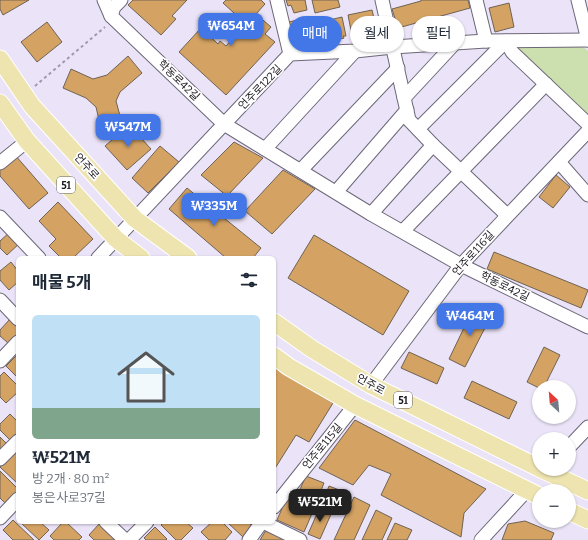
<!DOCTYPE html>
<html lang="ko">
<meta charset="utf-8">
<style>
body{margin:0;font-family:Bitter,"Noto Sans KR",serif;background:#f6f6f7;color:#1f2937;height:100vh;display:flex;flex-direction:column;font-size:15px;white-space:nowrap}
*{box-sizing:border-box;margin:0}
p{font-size:13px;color:#747a83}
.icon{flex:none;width:22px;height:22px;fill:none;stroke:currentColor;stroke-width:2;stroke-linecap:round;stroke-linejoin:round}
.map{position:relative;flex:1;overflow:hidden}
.drawer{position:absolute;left:16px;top:256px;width:260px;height:268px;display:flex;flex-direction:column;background:#fff;border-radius:6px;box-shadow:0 1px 3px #0004}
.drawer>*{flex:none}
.top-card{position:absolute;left:288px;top:16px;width:240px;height:36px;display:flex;gap:8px}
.needle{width:26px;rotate:334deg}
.buttons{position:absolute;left:532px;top:380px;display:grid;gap:8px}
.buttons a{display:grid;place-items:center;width:44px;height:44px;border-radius:50%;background:#fff;box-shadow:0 1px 3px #0004;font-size:20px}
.price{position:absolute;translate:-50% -34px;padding:0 9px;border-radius:8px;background:#4376e7;color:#fff;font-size:13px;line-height:26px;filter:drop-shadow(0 1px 2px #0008)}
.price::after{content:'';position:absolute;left:50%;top:24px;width:12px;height:9px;margin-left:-6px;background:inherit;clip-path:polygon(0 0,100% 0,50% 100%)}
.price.current{background:#222;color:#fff}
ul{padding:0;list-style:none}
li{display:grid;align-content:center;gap:8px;height:212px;padding:0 16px}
li span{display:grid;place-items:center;height:124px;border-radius:6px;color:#555}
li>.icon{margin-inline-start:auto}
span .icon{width:72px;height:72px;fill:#fffc;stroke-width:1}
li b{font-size:17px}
h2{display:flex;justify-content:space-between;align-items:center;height:48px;padding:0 16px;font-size:17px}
.chip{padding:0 14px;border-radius:18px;background:#fff;box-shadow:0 1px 3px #0004;font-size:14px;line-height:36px}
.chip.current{background:#4376e7;color:#fff}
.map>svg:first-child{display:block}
.green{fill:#cbe0ae}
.building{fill:#d4a364;stroke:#6e6253}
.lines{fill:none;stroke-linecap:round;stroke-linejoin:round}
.minor-casing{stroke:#6d6778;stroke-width:15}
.major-casing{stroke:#fff;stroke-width:19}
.path{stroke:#9f99a8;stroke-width:2;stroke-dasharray:3 3;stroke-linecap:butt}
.minor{stroke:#fff;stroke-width:13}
.major{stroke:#ede4af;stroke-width:17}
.labels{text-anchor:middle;stroke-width:3.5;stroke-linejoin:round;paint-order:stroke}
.shield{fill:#fff;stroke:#605e63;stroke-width:1}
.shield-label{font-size:10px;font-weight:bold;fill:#1c1920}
.street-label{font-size:11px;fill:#1c1920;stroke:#fff}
</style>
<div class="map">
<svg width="588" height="540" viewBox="0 0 588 540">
<rect width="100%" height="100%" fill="#ebe4f8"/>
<!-- green -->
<polygon class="green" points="519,46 582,46 588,51 588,120 515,50"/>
<!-- building -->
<g class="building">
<polygon points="0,0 29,0 3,15 0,9"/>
<polygon points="133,0 187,0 172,16 176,19 161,35 128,5"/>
<polygon points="226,0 261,0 265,4 256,14 271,27 265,34 275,42 226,95 179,52 201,28 218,44 220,41 226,46 246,24 223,3"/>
<polygon points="286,0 305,0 307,10 294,13 291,5 288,6"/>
<polygon points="312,0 338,0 340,7 315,13"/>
<polygon points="421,0 468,0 470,8 398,28 392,9 421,1"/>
<polygon points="509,3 514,27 495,32 489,8"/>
<polygon points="372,10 378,35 373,39 353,41 348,15"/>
<polygon points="309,17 313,35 308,36 309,39 294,42 289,22"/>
<polygon points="342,17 346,36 343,36 344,38 337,40 337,38 321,40 317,23"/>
<polygon points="47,22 62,42 37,62 21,42"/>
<polygon points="128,56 142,73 120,92 116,101 123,127 102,133 96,107 86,98 63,88 71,69 93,79 107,75"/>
<polygon points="129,125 151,149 127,170 105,146"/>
<polygon points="234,142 263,158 227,196 201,175"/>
<polygon points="160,146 179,162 148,193 132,178"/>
<polygon points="15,155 48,193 29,209 0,176 0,168"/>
<polygon points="283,170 315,189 272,234 245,211"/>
<polygon points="556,175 570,187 553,208 539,197"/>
<polygon points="187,188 261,248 253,258 226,258 169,209"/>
<polygon points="58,202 93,239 73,258 61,258 49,246 56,239 39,221"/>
<polygon points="11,231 21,242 7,255 0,248 0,241"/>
<polygon points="314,235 409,291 383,335 288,278"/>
<polygon points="494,252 588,290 581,308 487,269"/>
<polygon points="11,262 18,271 18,282 9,290 0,280 0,271"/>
<polygon points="474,307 491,316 465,367 449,359"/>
<polygon points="10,319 17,325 18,333 8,343 0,336 0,330"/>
<polygon points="544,347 560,355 544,387 539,388 527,382"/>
<polygon points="409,352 444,368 437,384 401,368"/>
<polygon points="18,354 18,378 6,366"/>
<polygon points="274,368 333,403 309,442 296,435 274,470"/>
<polygon points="4,372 18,386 18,392 6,403 0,397 0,376"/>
<polygon points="472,381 517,402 509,419 464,398"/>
<polygon points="10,414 18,422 18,434 11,441 0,430 0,424"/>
<polygon points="355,420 486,489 464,513 461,537 381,495 391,474 369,465 353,485 319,468"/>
<polygon points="0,437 8,445 0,453"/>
<polygon points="15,452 18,455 17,483 0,467"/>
<polygon points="0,471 18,489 18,493 7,505 0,498"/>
<polygon points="306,476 324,483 316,503 297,496"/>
<polygon points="329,486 347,493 339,511 322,504"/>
<polygon points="287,497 314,509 304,532 277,520"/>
<polygon points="354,497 370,505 354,540 334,540"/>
<polygon points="320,507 332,512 320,539 308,534"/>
<polygon points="376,510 392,518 382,540 362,540"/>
<polygon points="13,520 34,540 13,540 3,530"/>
<polygon points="525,521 554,533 551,540 502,540 508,524"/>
<polygon points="20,522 40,522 49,530 39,540"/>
<polygon points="63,522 66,522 82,537 79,540 54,540 50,536"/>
<polygon points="164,522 186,522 193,528 181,540 176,540 161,525"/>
<polygon points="212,522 222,522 232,532 225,540 209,540 201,532"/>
<polygon points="227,522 248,522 253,527 243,537"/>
<polygon points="100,523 115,538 114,540 94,540 89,535"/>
<polygon points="395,523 412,530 407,540 387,540"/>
<polygon points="155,527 167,539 166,540 146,540 144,538"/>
<polygon points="268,527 290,540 260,540"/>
</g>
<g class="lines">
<defs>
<g id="minor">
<polyline points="104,0 111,16 224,124 371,214 461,265 588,327"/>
<polyline points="277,0 290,54"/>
<polyline points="382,0 409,120 433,145 507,215"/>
<polyline points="476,0 486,41"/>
<polyline points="578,0 588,40"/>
<polyline points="111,16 114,7 121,0"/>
<polyline points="404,98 455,43"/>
<polyline points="418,129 506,41 512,52 588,124"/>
<polyline points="265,149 355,51"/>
<polyline points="559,162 588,195"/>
<polyline points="0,163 27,141"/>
<polyline points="301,170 398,68"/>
<polyline points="336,192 407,110"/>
<polyline points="371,214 433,145"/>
<polyline points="0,217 39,258"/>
<polyline points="403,231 546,84"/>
<polyline points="98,258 290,54 355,51 393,47 486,41 588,40"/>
<polyline points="0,300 18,319"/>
<polyline points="0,361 18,342"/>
<polyline points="371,385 461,265 588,131"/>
<polyline points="569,447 588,427"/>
<polyline points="0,459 18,441"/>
<polyline points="274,507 355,405"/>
<polyline points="0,518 18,499"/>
<polyline points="106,522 125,540"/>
<polyline points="263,522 300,540"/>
<polyline points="129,540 147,522"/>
<polyline points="249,540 262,522"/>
<polyline points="481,540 527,490"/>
</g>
<g id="major">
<polyline points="0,59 32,106 135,219 188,258"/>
<polyline points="0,103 27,141 116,239 141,258"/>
<polyline points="274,322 312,349 371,385 539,468"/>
<polyline points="274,356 289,367 355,405 539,496"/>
<polyline points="541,469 588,491"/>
<polyline points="569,511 588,520"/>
</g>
</defs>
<!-- minor casing -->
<use href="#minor" class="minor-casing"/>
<!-- major casing -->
<use href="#major" class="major-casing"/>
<!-- path -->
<polyline class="path" points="35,86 105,27"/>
<!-- minor -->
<use href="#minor" class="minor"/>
<!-- major -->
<use href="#major" class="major"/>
</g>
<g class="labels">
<!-- shield labels -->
<g class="shield">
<rect x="57" y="177" width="18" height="16" rx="3"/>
<rect x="394" y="392" width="18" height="16" rx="3"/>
</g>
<g class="shield-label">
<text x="66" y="189">51</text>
<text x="403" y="404">51</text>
</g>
<!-- street labels -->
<g class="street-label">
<text transform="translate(179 80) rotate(44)" y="4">학동로42길</text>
<text transform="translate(260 87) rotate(-46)" y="4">언주로122길</text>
<text transform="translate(87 166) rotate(48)" y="4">언주로</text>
<text transform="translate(473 253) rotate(-48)" y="4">언주로116길</text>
<text transform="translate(505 286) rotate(26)" y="4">학동로42길</text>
<text transform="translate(371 384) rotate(29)" y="4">언주로</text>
<text transform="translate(322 446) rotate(-51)" y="4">언주로115길</text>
</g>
</g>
</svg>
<div class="buttons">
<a><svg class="needle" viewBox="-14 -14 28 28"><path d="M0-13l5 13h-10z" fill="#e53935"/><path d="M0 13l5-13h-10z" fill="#747a83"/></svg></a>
<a>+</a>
<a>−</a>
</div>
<b class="price" style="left:231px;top:47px">₩654M</b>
<b class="price" style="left:128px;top:148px">₩547M</b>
<b class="price" style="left:214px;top:227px">₩335M</b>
<b class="price" style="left:470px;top:337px">₩464M</b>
<b class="price current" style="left:320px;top:523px">₩521M</b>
<div class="top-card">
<a class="chip current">매매</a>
<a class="chip">월세</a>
<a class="chip">필터</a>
</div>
<section class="drawer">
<h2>매물 5개<svg class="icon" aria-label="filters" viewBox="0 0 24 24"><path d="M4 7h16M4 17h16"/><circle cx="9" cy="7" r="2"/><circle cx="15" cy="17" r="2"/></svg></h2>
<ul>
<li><span style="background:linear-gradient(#bfe0f5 75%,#7fa58c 0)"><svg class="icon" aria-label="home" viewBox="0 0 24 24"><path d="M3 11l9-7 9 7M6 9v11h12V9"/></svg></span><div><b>₩521M</b><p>방 2개 · 80 m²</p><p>봉은사로37길</p></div></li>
</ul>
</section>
</div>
